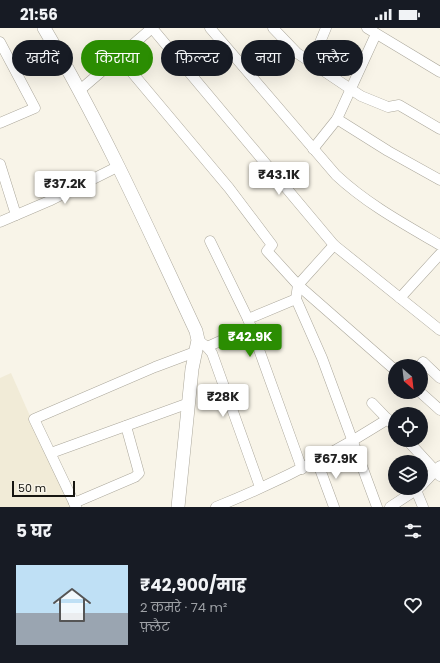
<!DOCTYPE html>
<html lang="hi">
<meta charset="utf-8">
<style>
body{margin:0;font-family:Poppins,"Noto Sans Devanagari",sans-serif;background:#20242c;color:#f1f3f6;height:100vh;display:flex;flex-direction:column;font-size:15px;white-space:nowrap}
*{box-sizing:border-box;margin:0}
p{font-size:13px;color:#9ea1a6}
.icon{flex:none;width:22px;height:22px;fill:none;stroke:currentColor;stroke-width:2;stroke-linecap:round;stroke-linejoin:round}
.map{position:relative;height:479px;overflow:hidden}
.side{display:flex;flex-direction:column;background:#171b24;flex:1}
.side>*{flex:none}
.top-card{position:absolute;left:12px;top:12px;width:416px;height:36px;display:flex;gap:8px}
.needle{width:26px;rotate:152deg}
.controls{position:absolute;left:388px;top:331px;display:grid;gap:8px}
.controls a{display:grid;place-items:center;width:40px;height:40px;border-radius:50%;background:#171b24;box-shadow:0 4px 16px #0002;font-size:20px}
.scale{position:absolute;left:12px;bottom:10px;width:63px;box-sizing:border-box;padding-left:4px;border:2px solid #171611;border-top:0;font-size:11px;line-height:14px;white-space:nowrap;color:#171611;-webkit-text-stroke:3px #f8f4e8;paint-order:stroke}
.price{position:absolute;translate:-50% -34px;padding:0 9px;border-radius:4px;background:#fff;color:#222;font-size:13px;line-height:26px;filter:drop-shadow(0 1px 2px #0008)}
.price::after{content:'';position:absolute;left:50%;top:24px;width:12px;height:9px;margin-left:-6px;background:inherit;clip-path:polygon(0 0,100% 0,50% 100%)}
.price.selected{background:#2b8d02;color:#fff}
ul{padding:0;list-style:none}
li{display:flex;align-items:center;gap:12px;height:100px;padding:0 16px}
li+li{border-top:1px solid #363941}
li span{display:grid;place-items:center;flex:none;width:112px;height:80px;border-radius:0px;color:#555}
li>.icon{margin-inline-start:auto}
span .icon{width:48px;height:48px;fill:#fffc;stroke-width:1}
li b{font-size:17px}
h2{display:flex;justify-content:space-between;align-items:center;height:48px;padding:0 16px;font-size:17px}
.tag{padding:0 14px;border-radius:18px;background:#171b24;box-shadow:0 4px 16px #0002;font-size:14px;line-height:36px}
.tag.selected{background:#2b8d02;color:#fff}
.status{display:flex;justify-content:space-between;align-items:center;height:28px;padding:0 20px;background:#171b24;direction:ltr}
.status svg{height:11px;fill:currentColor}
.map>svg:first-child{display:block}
.built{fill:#f1ebd7}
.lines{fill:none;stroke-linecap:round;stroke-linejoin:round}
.minor-casing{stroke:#aba79b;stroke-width:11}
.tertiary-casing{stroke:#aba79b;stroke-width:14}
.minor{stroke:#fff;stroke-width:10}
.tertiary{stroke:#fff;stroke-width:13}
</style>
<div class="status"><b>21:56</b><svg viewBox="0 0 49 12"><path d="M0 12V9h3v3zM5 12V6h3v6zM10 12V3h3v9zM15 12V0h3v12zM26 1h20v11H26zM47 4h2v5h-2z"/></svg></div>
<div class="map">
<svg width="440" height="479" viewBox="0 0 440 479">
<rect width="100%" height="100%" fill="#f8f4e8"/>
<!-- built -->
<polygon class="built" points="11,345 70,479 0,479 0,350"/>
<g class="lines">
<defs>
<g id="minor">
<polyline points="152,0 334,217 440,302"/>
<path d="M210,0L336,147C367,176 404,196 440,217"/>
<polyline points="273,0 297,25 361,68 388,79 399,77 440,101"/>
<polyline points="367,0 440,44"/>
<polyline points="0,14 35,80 0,95"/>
<polyline points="119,29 229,160 272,217 267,223 298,257 395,342"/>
<polyline points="311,36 326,0"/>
<polyline points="80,62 152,0"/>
<polyline points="337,91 388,123 440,152"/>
<polyline points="313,121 337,91 376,6"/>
<polyline points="0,136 16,187"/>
<polyline points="0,194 49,173 119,138"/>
<polyline points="210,213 248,291 302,441"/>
<polyline points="334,217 298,257 296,271 322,330 377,479"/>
<polyline points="400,270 440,226"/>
<polyline points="248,291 296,271"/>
<polyline points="198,312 207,319 212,325 260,459"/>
<polyline points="207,319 251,299"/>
<polyline points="420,338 423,334 440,350"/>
<polyline points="420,364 440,382"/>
<polyline points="372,375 395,399"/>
<polyline points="407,412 440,448"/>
<polyline points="51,425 189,375"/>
<polyline points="317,433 334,479"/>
<polyline points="421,458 440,438"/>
<polyline points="416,462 423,479"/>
<polyline points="74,475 135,449 139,445 126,398"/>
<polyline points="76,479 34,391 155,339 195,324"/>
<path d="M216,479C276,455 333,426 388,391"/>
<polyline points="390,479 419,460"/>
</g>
<path id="tertiary" d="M44,0C102,98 148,200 196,303L198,312L192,341L178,479"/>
</defs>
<!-- minor casing -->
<use href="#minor" class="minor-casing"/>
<!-- tertiary casing -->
<use href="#tertiary" class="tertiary-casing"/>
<!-- minor -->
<use href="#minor" class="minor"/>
<!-- tertiary -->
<use href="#tertiary" class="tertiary"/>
</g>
</svg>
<div class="controls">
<a><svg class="needle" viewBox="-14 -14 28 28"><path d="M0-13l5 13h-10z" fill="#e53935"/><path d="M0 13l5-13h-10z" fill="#9ea1a6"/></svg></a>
<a><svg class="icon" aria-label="locate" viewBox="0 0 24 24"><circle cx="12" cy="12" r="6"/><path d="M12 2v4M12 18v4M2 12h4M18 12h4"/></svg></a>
<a><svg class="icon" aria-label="layers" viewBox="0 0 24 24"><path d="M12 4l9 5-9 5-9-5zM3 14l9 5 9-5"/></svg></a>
</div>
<div class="scale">50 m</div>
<b class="price" style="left:279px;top:168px">₹43.1K</b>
<b class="price" style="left:65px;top:177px">₹37.2K</b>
<b class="price selected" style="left:250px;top:330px">₹42.9K</b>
<b class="price" style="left:223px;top:390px">₹28K</b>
<b class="price" style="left:336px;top:452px">₹67.9K</b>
<div class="top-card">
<a class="tag">खरीदें</a>
<a class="tag selected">किराया</a>
<a class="tag">फ़िल्टर</a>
<a class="tag">नया</a>
<a class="tag">फ़्लैट</a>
</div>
</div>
<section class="side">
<h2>5 घर<svg class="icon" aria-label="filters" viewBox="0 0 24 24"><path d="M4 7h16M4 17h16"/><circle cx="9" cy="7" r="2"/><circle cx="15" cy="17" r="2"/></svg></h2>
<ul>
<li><span style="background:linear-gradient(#bfe0f5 60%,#9aa5b1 0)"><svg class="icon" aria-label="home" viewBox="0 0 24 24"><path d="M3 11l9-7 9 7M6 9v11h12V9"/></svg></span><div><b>₹42,900/माह</b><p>2 कमरे · 74 m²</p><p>फ़्लैट</p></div><svg class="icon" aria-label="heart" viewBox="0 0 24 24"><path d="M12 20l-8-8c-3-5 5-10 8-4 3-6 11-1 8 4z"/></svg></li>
</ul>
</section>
